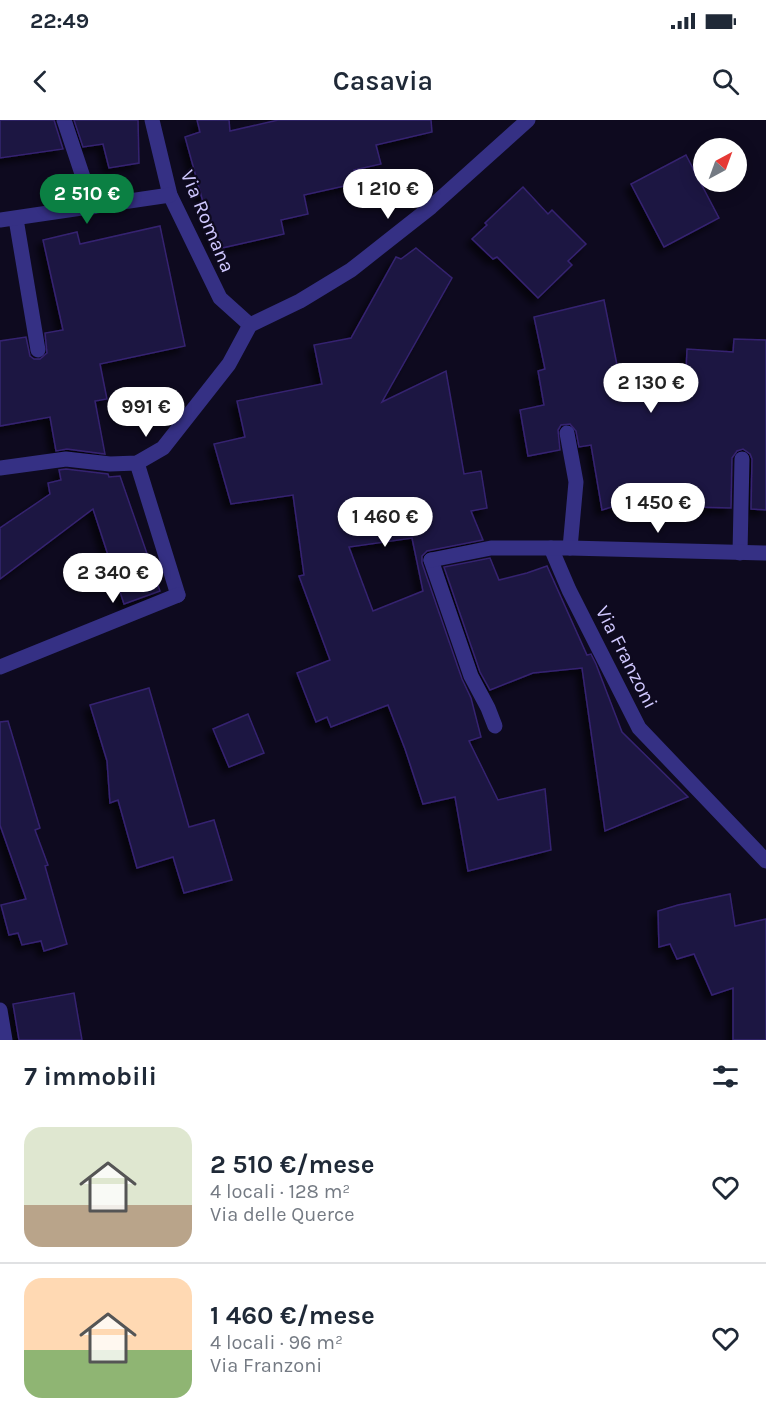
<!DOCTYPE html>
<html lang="it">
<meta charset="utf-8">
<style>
body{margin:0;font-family:Karla,sans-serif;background:#f6f6f7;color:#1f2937;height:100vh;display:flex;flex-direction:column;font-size:22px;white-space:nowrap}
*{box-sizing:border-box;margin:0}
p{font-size:20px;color:#747a83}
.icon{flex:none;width:33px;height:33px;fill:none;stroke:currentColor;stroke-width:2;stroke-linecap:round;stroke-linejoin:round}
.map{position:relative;height:920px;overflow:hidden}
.panel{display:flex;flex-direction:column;background:#fff;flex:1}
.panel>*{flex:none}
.needle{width:39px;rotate:41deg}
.controls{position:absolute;left:693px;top:18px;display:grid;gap:12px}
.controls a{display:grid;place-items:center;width:54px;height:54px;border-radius:50%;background:#fff;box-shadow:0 3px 15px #0003;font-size:30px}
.price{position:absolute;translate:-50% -51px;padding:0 14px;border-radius:21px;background:#fff;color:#222;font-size:20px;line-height:39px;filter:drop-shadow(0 2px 3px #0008)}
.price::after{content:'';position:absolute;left:50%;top:36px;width:18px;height:14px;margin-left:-9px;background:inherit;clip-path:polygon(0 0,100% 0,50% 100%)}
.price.current{background:#0b8043;color:#fff}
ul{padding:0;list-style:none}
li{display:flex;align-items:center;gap:18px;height:150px;padding:0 24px}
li+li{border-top:2px solid #e0e1e3}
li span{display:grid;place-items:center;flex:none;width:168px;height:120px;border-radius:18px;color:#555}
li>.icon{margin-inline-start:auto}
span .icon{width:72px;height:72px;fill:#fffc;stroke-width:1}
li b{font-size:26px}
h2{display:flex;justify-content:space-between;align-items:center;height:72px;padding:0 24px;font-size:26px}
.status{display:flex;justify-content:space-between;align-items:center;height:42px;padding:0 30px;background:#fff;direction:ltr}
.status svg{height:16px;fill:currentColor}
header{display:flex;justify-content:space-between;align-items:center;height:78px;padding:0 24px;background:#fff;font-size:27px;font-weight:600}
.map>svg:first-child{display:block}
.building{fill:#1f1442;stroke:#352471;stroke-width:1.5;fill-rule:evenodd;filter:url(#shadow)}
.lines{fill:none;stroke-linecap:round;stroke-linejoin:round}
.lane{stroke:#353084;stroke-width:15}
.street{stroke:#353084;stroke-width:15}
.labels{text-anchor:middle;stroke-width:4.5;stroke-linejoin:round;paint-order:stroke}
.street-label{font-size:20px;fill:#d0c8ff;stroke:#0e0a1f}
</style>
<div class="status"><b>22:49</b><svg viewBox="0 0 49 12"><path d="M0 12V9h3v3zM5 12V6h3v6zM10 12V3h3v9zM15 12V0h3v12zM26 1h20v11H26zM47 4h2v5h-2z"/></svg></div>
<header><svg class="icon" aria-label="back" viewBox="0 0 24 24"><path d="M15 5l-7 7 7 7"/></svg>Casavia<svg class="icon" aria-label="search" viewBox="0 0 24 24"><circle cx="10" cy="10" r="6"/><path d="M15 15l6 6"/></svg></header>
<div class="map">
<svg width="766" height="920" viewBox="0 0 766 920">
<defs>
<filter id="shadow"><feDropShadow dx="-5.5" dy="5.5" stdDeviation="3" flood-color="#0009"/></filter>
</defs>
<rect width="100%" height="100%" fill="#0e0a1f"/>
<!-- building -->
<g class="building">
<polygon points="0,0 54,0 63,29 0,38"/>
<polygon points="74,0 138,0 139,43 109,48 103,24 83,27"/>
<polygon points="197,0 229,0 230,11 278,0 431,0 432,12 376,25 381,44 354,50 358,63 304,75 308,94 281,100 284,114 222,128 221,121 214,122 185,17 200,12"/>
<polygon points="686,35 719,98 664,127 631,64"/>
<polygon points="523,67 548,94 552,90 586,124 568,141 572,145 538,178 497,137 493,139 472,119 487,105 485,103"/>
<polygon points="160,106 185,226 100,244 107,279 95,281 105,334 67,329 56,331 50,297 0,306 0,221 26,217 30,236 34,239 40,239 47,233 45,213 63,210 43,120 77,112 80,124"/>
<path d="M416,128L452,158L382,282L446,251L464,354L481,351L487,388L471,391L483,420L427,431L422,436V443L462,559L471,578L481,617L469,621L498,680L545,669L551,730L468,751L455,677L423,684L405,629L388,585L331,607L327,597L316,602L297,553L330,540L299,456L304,455L293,375L231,384L214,324L245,317L237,281L322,264L314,225L351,218L396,137L401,139ZM412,418L423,471L373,491L349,427Z"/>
<polygon points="604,180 618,250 686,253 687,229 733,232 734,219 766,220 766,390 751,389 752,339 750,334 743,329 737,331 732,338 731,388 657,386 657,373 602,390 591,325 579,327 576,311 570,304 561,305 558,310 560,330 528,336 520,290 544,285 538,251 545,249 534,197"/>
<polygon points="66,349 108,354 109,357 120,356 160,471 124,484 93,389 0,459 0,408 50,374 48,363 61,360 59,350"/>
<polygon points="490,438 499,460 527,453 547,446 587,535 591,534 596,544 622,612 688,677 605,711 582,548 533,553 490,570 480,552 444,447"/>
<polygon points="149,568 189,707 214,700 232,760 184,773 173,737 137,748 118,680 110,683 107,641 90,585"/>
<polygon points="248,594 264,633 229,647 213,609"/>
<polygon points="8,601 40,708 35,710 48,745 45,746 67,824 44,831 41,821 22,825 18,813 9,815 1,785 26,779 0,705 0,602"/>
<polygon points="730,774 735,806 766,799 766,920 733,920 733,868 712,875 694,834 677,839 670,824 659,827 658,791 678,785"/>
<polygon points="74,873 82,920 19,920 13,884"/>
</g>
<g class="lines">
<!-- lane -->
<g class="lane">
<polyline points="64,0 93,87"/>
<polyline points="16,99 38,230"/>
<polyline points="567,313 576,362 570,428"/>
<polyline points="137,343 178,475"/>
<polyline points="740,433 742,339"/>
<polyline points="431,440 471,556 488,588 495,606"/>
<polyline points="0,890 5,920"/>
</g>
<!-- street -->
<g class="street">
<polyline points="152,0 170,75 220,178 250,205"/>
<polyline points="0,100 170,75"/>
<polyline points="0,348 66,339 110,344 137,343 163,328 229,244 250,205 300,181 351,150 431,87 528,0"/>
<polyline points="551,428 569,470 639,608 766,741"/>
<polyline points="431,440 491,428 570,428 766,433"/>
<polyline points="0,547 178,475"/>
</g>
</g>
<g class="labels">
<!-- street labels -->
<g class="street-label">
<text transform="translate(208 101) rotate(67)" y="7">Via Romana</text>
<text transform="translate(627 537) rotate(63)" y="7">Via Franzoni</text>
</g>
</g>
</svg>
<div class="controls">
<a><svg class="needle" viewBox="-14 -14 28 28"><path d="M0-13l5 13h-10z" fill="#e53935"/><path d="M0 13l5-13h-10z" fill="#747a83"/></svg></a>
</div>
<b class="price" style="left:388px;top:100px">1 210 €</b>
<b class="price current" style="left:87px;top:105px">2 510 €</b>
<b class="price" style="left:651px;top:294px">2 130 €</b>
<b class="price" style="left:146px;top:318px">991 €</b>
<b class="price" style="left:658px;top:414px">1 450 €</b>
<b class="price" style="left:385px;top:428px">1 460 €</b>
<b class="price" style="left:113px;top:484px">2 340 €</b>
</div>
<section class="panel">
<h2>7 immobili<svg class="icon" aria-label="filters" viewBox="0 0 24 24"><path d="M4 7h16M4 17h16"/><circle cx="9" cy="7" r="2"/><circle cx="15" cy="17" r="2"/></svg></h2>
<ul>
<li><span style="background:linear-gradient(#dfe7d0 65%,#b9a48a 0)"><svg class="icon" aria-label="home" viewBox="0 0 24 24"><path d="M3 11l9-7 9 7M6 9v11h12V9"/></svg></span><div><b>2 510 €/mese</b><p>4 locali · 128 m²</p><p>Via delle Querce</p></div><svg class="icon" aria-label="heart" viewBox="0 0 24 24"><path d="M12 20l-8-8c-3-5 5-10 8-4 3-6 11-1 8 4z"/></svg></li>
<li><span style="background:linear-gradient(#ffd9b3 60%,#8fb573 0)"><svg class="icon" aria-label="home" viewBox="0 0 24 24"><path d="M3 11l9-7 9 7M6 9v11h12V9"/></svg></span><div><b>1 460 €/mese</b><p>4 locali · 96 m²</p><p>Via Franzoni</p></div><svg class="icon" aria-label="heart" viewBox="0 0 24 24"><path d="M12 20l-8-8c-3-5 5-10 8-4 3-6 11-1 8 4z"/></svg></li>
</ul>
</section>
